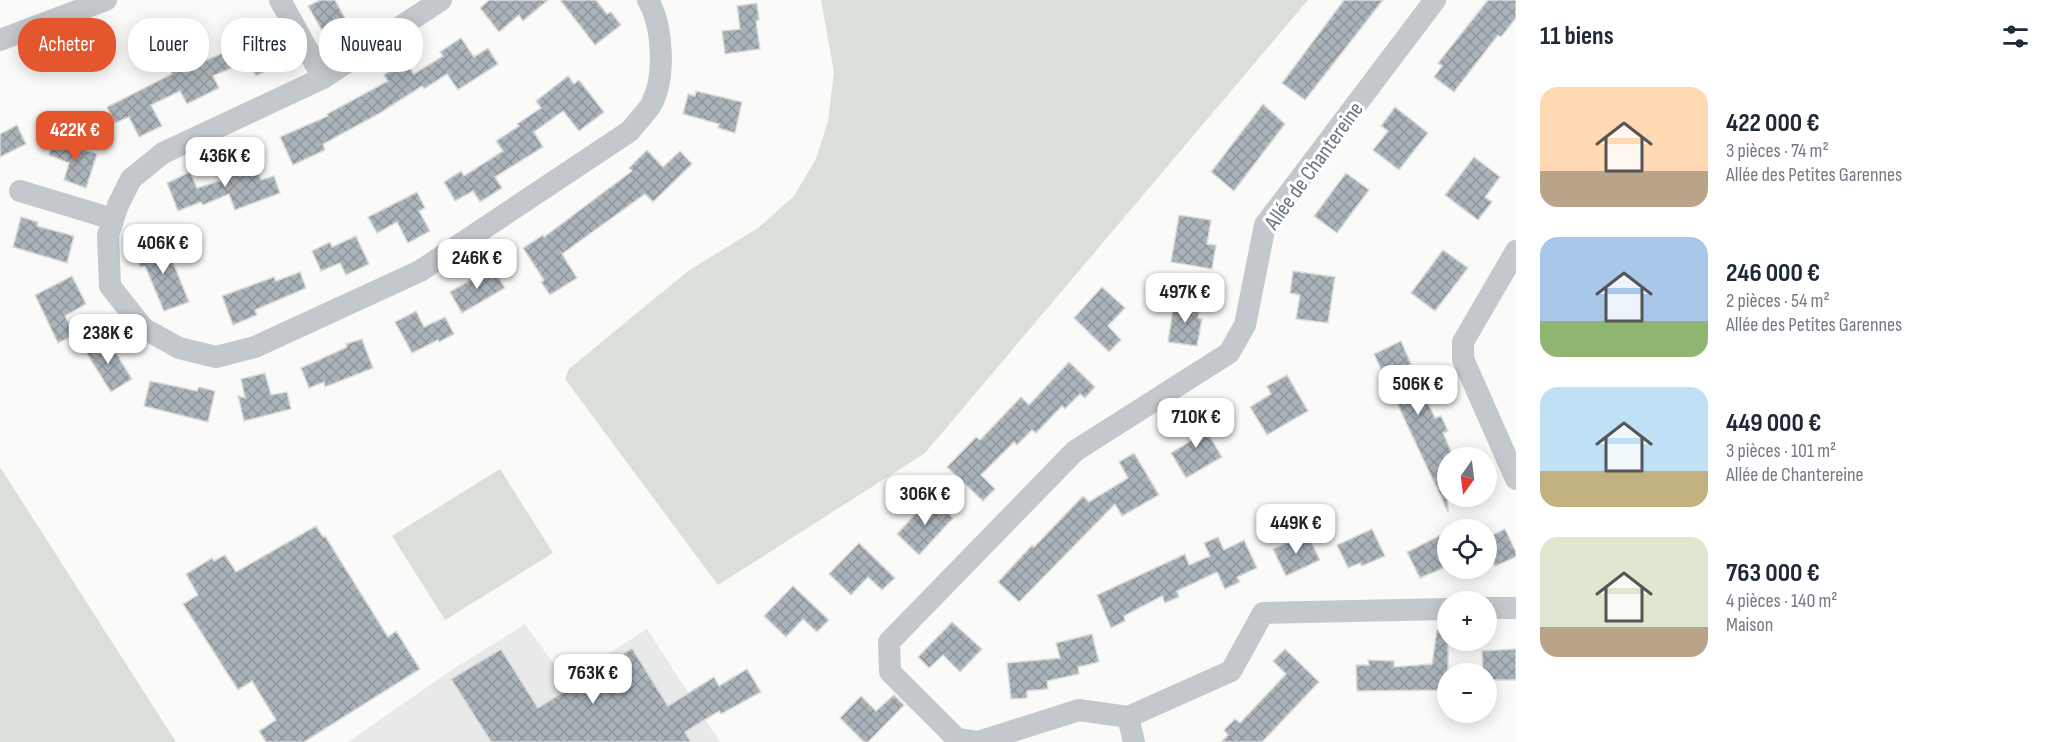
<!DOCTYPE html>
<html lang="fr">
<meta charset="utf-8">
<style>
body{margin:0;font-family:"Sofia Sans Condensed",sans-serif;background:#f2f2f3;color:#1f2937;height:100vh;display:flex;flex-direction:column;font-size:22px;white-space:nowrap}
*{box-sizing:border-box;margin:0}
p{font-size:20px;color:#747a83}
.icon{flex:none;width:33px;height:33px;fill:none;stroke:currentColor;stroke-width:2;stroke-linecap:round;stroke-linejoin:round}
.map{position:relative;flex:1;overflow:hidden}
.side{display:flex;flex-direction:column;background:#fff;width:540px}
.side>*{flex:none}
.top-card{position:absolute;left:18px;top:18px;width:570px;height:54px;display:flex;gap:12px}
.needle{width:39px;rotate:194deg}
.fabs{position:absolute;left:1437px;top:447px;display:grid;gap:12px}
.fabs a{display:grid;place-items:center;width:60px;height:60px;border-radius:50%;background:#fff;box-shadow:0 3px 15px #0003;font-size:30px}
.price{position:absolute;translate:-50% -51px;padding:0 14px;border-radius:12px;background:#fff;color:#222;font-size:20px;line-height:39px;filter:drop-shadow(0 2px 3px #0008)}
.price::after{content:'';position:absolute;left:50%;top:36px;width:18px;height:14px;margin-left:-9px;background:inherit;clip-path:polygon(0 0,100% 0,50% 100%)}
.price.selected{background:#e4572e;color:#fff}
ul{padding:0;list-style:none}
li{display:flex;align-items:center;gap:18px;height:150px;padding:0 24px}
li span{display:grid;place-items:center;flex:none;width:168px;height:120px;border-radius:18px;color:#555}
li>.icon{margin-inline-start:auto}
span .icon{width:72px;height:72px;fill:#fffc;stroke-width:1}
li b{font-size:26px}
h2{display:flex;justify-content:space-between;align-items:center;height:72px;padding:0 24px;font-size:26px}
.tag{padding:0 21px;border-radius:24px;background:#fff;box-shadow:0 3px 15px #0003;font-size:21px;line-height:54px}
.tag.selected{background:#e4572e;color:#fff}
main{display:flex;flex:1;min-height:0}
.map>svg:first-child{display:block}
.built{fill:#e8e9e9}
.grass{fill:#dadfd7}
.building{fill:url(#building-cross-hatch);stroke:#dcdcda;stroke-width:1.5}
.lines{fill:none;stroke-linecap:round;stroke-linejoin:round}
.minor{stroke:#c3c8cc;stroke-width:22}
.labels{text-anchor:middle;stroke-width:6;stroke-linejoin:round;paint-order:stroke}
.street-label{font-size:22px;fill:#657683;stroke:#fff}
</style>
<main>
<div class="map">
<svg width="1516" height="742" viewBox="0 0 1516 742">
<defs>
<pattern id="building-cross-hatch" width="8" height="8" patternUnits="userSpaceOnUse" patternTransform="scale(1.5)"><rect width="8" height="8" fill="#aab3b9"/><path d="M0 0l8 8M0 8l8-8" fill="none" stroke="#8e969c"/></pattern>
</defs>
<rect width="100%" height="100%" fill="#fafaf8"/>
<!-- built -->
<polygon class="built" points="525,624 566,681 647,629 720,742 348,742 447,673"/>
<!-- grass -->
<g class="grass">
<polygon points="821,0 1308,0 925,453 718,585 565,379 569,369 688,271 758,228 794,196 816,159 828,121 834,72"/>
<polygon points="0,467 176,742 0,742"/>
<polygon points="500,469 553,553 445,620 392,536"/>
</g>
<!-- building -->
<g class="building">
<polygon points="320,0 335,0 346,20 323,32 308,6"/>
<polygon points="489,0 548,0 523,21 519,15 499,32 480,8"/>
<polygon points="560,0 596,0 607,14 611,12 621,25 595,45"/>
<polygon points="1344,0 1383,0 1305,100 1282,83"/>
<polygon points="1488,0 1516,0 1516,18 1501,37 1498,35 1454,92 1434,77 1442,66 1438,63"/>
<polygon points="757,3 759,20 756,21 760,49 725,54 722,31 740,29 737,6"/>
<polygon points="264,37 278,65 256,76 248,61 213,76 219,88 187,104 180,91 151,105 162,126 139,137 129,117 115,123 107,107 172,74 169,68 191,57 195,65 239,46 241,49"/>
<polygon points="461,38 474,57 488,48 498,64 458,90 447,74 424,89 422,86 380,113 323,144 325,150 293,165 280,137 328,116 327,114 388,81 384,75 405,61 414,74 443,56 440,52"/>
<polygon points="568,76 574,84 579,80 604,112 579,131 563,111 534,132 543,147 495,177 502,188 480,202 473,191 455,201 444,182 461,171 464,176 503,151 496,141 519,126 517,124 541,108 536,101"/>
<polygon points="696,91 742,102 735,133 718,128 719,124 683,114 688,94 695,96"/>
<polygon points="1263,104 1285,124 1234,191 1211,172"/>
<polygon points="1395,107 1428,133 1399,170 1373,150 1388,131 1381,126"/>
<polygon points="17,125 26,144 0,157 0,134"/>
<polygon points="54,139 97,154 86,188 64,180 69,163 49,155"/>
<polygon points="647,150 663,167 680,151 692,164 653,202 645,194 562,254 577,278 550,295 541,282 544,280 523,248 543,235 544,237 632,171 629,168"/>
<polygon points="1474,157 1500,177 1485,197 1492,202 1478,220 1445,195"/>
<polygon points="249,160 253,170 257,169 261,180 274,176 280,193 235,210 229,194 203,205 201,202 178,211 167,183 190,172 197,188 229,178 226,169"/>
<polygon points="1346,173 1369,190 1337,233 1314,216"/>
<polygon points="417,192 425,208 419,211 430,231 408,243 397,222 377,233 368,217"/>
<polygon points="1179,215 1211,220 1207,244 1216,245 1212,269 1171,262"/>
<polygon points="21,217 38,222 37,226 74,236 67,263 13,247"/>
<polygon points="356,236 369,264 346,275 340,263 321,271 312,251 330,242 332,247"/>
<polygon points="164,240 189,302 164,311 145,266 140,267 134,251"/>
<polygon points="1443,250 1468,268 1435,311 1411,293"/>
<polygon points="492,267 505,288 462,313 450,292"/>
<polygon points="1293,271 1335,277 1328,323 1296,319 1300,295 1290,293"/>
<polygon points="300,272 306,288 255,310 257,315 233,325 222,296 274,277 276,281"/>
<polygon points="72,276 86,304 65,316 75,335 58,343 35,295"/>
<polygon points="1102,287 1125,308 1108,326 1121,340 1109,352 1074,318"/>
<polygon points="1174,302 1200,305 1198,318 1202,319 1197,346 1168,342"/>
<polygon points="416,311 424,327 445,317 454,334 439,342 438,340 412,353 395,322"/>
<polygon points="106,337 132,379 111,392 85,351"/>
<polygon points="362,339 373,368 325,387 324,382 309,388 301,368 347,347 346,344"/>
<polygon points="1401,341 1411,364 1407,366 1423,400 1426,399 1435,418 1441,416 1448,431 1443,433 1454,458 1448,458 1448,512 1374,354"/>
<polygon points="1069,362 1095,387 1085,398 1080,394 1065,409 1062,406 1036,433 1032,430 1017,445 1014,442 981,475 995,489 983,501 947,467 976,437 980,440 1021,397 1029,405"/>
<polygon points="265,373 271,395 287,392 291,409 244,421 238,396 245,398 241,379"/>
<polygon points="1287,375 1308,411 1267,435 1250,407 1271,394 1267,386"/>
<polygon points="150,381 197,391 199,387 215,391 208,422 144,406"/>
<polygon points="1197,415 1222,457 1186,478 1171,453 1192,440 1183,424"/>
<polygon points="1134,453 1159,495 1122,516 1115,504 1019,602 998,582 1032,545 1034,547 1083,496 1089,502 1128,478 1119,462"/>
<polygon points="931,497 953,518 919,555 897,534"/>
<polygon points="316,526 323,537 325,536 388,637 396,631 420,669 304,742 266,742 259,731 276,720 252,681 238,690 183,604 198,595 186,574 212,558 214,561 225,555 236,572"/>
<polygon points="1372,529 1385,556 1362,566 1360,563 1348,568 1337,545"/>
<polygon points="1505,529 1516,552 1516,557 1495,566 1493,562 1486,565 1486,538"/>
<polygon points="1307,534 1320,560 1286,576 1273,549"/>
<polygon points="1441,535 1448,549 1448,566 1420,578 1407,552"/>
<polygon points="1218,537 1224,550 1244,540 1257,568 1237,577 1240,582 1225,589 1217,572 1177,591 1179,597 1165,603 1162,596 1124,616 1125,621 1111,628 1097,595 1185,554 1189,565 1210,556 1204,543"/>
<polygon points="859,543 895,578 882,590 868,577 851,595 829,574"/>
<polygon points="793,586 829,620 817,632 803,619 786,637 764,616"/>
<polygon points="952,622 982,649 960,672 943,655 929,668 918,657"/>
<polygon points="1437,630 1448,631 1448,690 1357,691 1356,665 1369,665 1368,660 1394,661 1394,667 1432,664"/>
<polygon points="1092,634 1099,662 1078,667 1079,674 1047,681 1048,689 1027,691 1027,698 1011,699 1007,663 1060,658 1056,643"/>
<polygon points="632,648 668,706 714,677 719,686 747,669 761,692 721,714 719,711 685,732 691,742 491,742 451,679 501,649 538,708"/>
<polygon points="1285,649 1319,682 1262,742 1221,742 1228,735 1224,730 1235,719 1240,723 1286,674 1273,661"/>
<polygon points="1516,649 1516,680 1486,680 1486,674 1483,674 1482,651"/>
<polygon points="894,695 904,705 868,742 864,742 840,718 861,696 876,711"/>
</g>
<g class="lines">
<!-- minor -->
<g class="minor">
<polyline points="280,0 323,78"/>
<path d="M441,0L323,78L163,153L131,179L118,205L108,235L110,286L143,328L179,348L216,357L255,347L420,271L630,131C637,122 645,114 651,105C666,78 663,26 648,0"/>
<polyline points="1435,0 1265,225 1245,325 1229,353 1075,451 889,642 890,672 957,739 978,742 1079,710 1128,717 1231,671 1263,613 1448,609"/>
<polyline points="0,40 106,0"/>
<polyline points="20,191 113,219"/>
<polyline points="1516,251 1463,342 1463,359 1516,479"/>
<polyline points="1486,608 1516,608"/>
<polyline points="1128,717 1134,742"/>
</g>
</g>
<g class="labels">
<!-- street labels -->
<g class="street-label">
<text transform="translate(1313 165) rotate(-54)" y="8">Allée de Chantereine</text>
</g>
</g>
</svg>
<div class="fabs">
<a><svg class="needle" viewBox="-14 -14 28 28"><path d="M0-13l5 13h-10z" fill="#e53935"/><path d="M0 13l5-13h-10z" fill="#747a83"/></svg></a>
<a><svg class="icon" aria-label="locate" viewBox="0 0 24 24"><circle cx="12" cy="12" r="6"/><path d="M12 2v4M12 18v4M2 12h4M18 12h4"/></svg></a>
<a>+</a>
<a>−</a>
</div>
<b class="price selected" style="left:75px;top:162px">422K €</b>
<b class="price" style="left:225px;top:188px">436K €</b>
<b class="price" style="left:163px;top:275px">406K €</b>
<b class="price" style="left:477px;top:290px">246K €</b>
<b class="price" style="left:1185px;top:324px">497K €</b>
<b class="price" style="left:108px;top:365px">238K €</b>
<b class="price" style="left:1418px;top:416px">506K €</b>
<b class="price" style="left:1196px;top:449px">710K €</b>
<b class="price" style="left:925px;top:526px">306K €</b>
<b class="price" style="left:1296px;top:555px">449K €</b>
<b class="price" style="left:593px;top:705px">763K €</b>
<div class="top-card">
<a class="tag selected">Acheter</a>
<a class="tag">Louer</a>
<a class="tag">Filtres</a>
<a class="tag">Nouveau</a>
</div>
</div>
<section class="side">
<h2>11 biens<svg class="icon" aria-label="filters" viewBox="0 0 24 24"><path d="M4 7h16M4 17h16"/><circle cx="9" cy="7" r="2"/><circle cx="15" cy="17" r="2"/></svg></h2>
<ul>
<li><span style="background:linear-gradient(#ffd9b3 70%,#b9a48a 0)"><svg class="icon" aria-label="home" viewBox="0 0 24 24"><path d="M3 11l9-7 9 7M6 9v11h12V9"/></svg></span><div><b>422 000 €</b><p>3 pièces · 74 m²</p><p>Allée des Petites Garennes</p></div></li>
<li><span style="background:linear-gradient(#a9c7e8 70%,#8fb573 0)"><svg class="icon" aria-label="home" viewBox="0 0 24 24"><path d="M3 11l9-7 9 7M6 9v11h12V9"/></svg></span><div><b>246 000 €</b><p>2 pièces · 54 m²</p><p>Allée des Petites Garennes</p></div></li>
<li><span style="background:linear-gradient(#bfe0f5 70%,#c2b280 0)"><svg class="icon" aria-label="home" viewBox="0 0 24 24"><path d="M3 11l9-7 9 7M6 9v11h12V9"/></svg></span><div><b>449 000 €</b><p>3 pièces · 101 m²</p><p>Allée de Chantereine</p></div></li>
<li><span style="background:linear-gradient(#dfe7d0 75%,#b9a48a 0)"><svg class="icon" aria-label="home" viewBox="0 0 24 24"><path d="M3 11l9-7 9 7M6 9v11h12V9"/></svg></span><div><b>763 000 €</b><p>4 pièces · 140 m²</p><p>Maison</p></div></li>
</ul>
</section>
</main>
